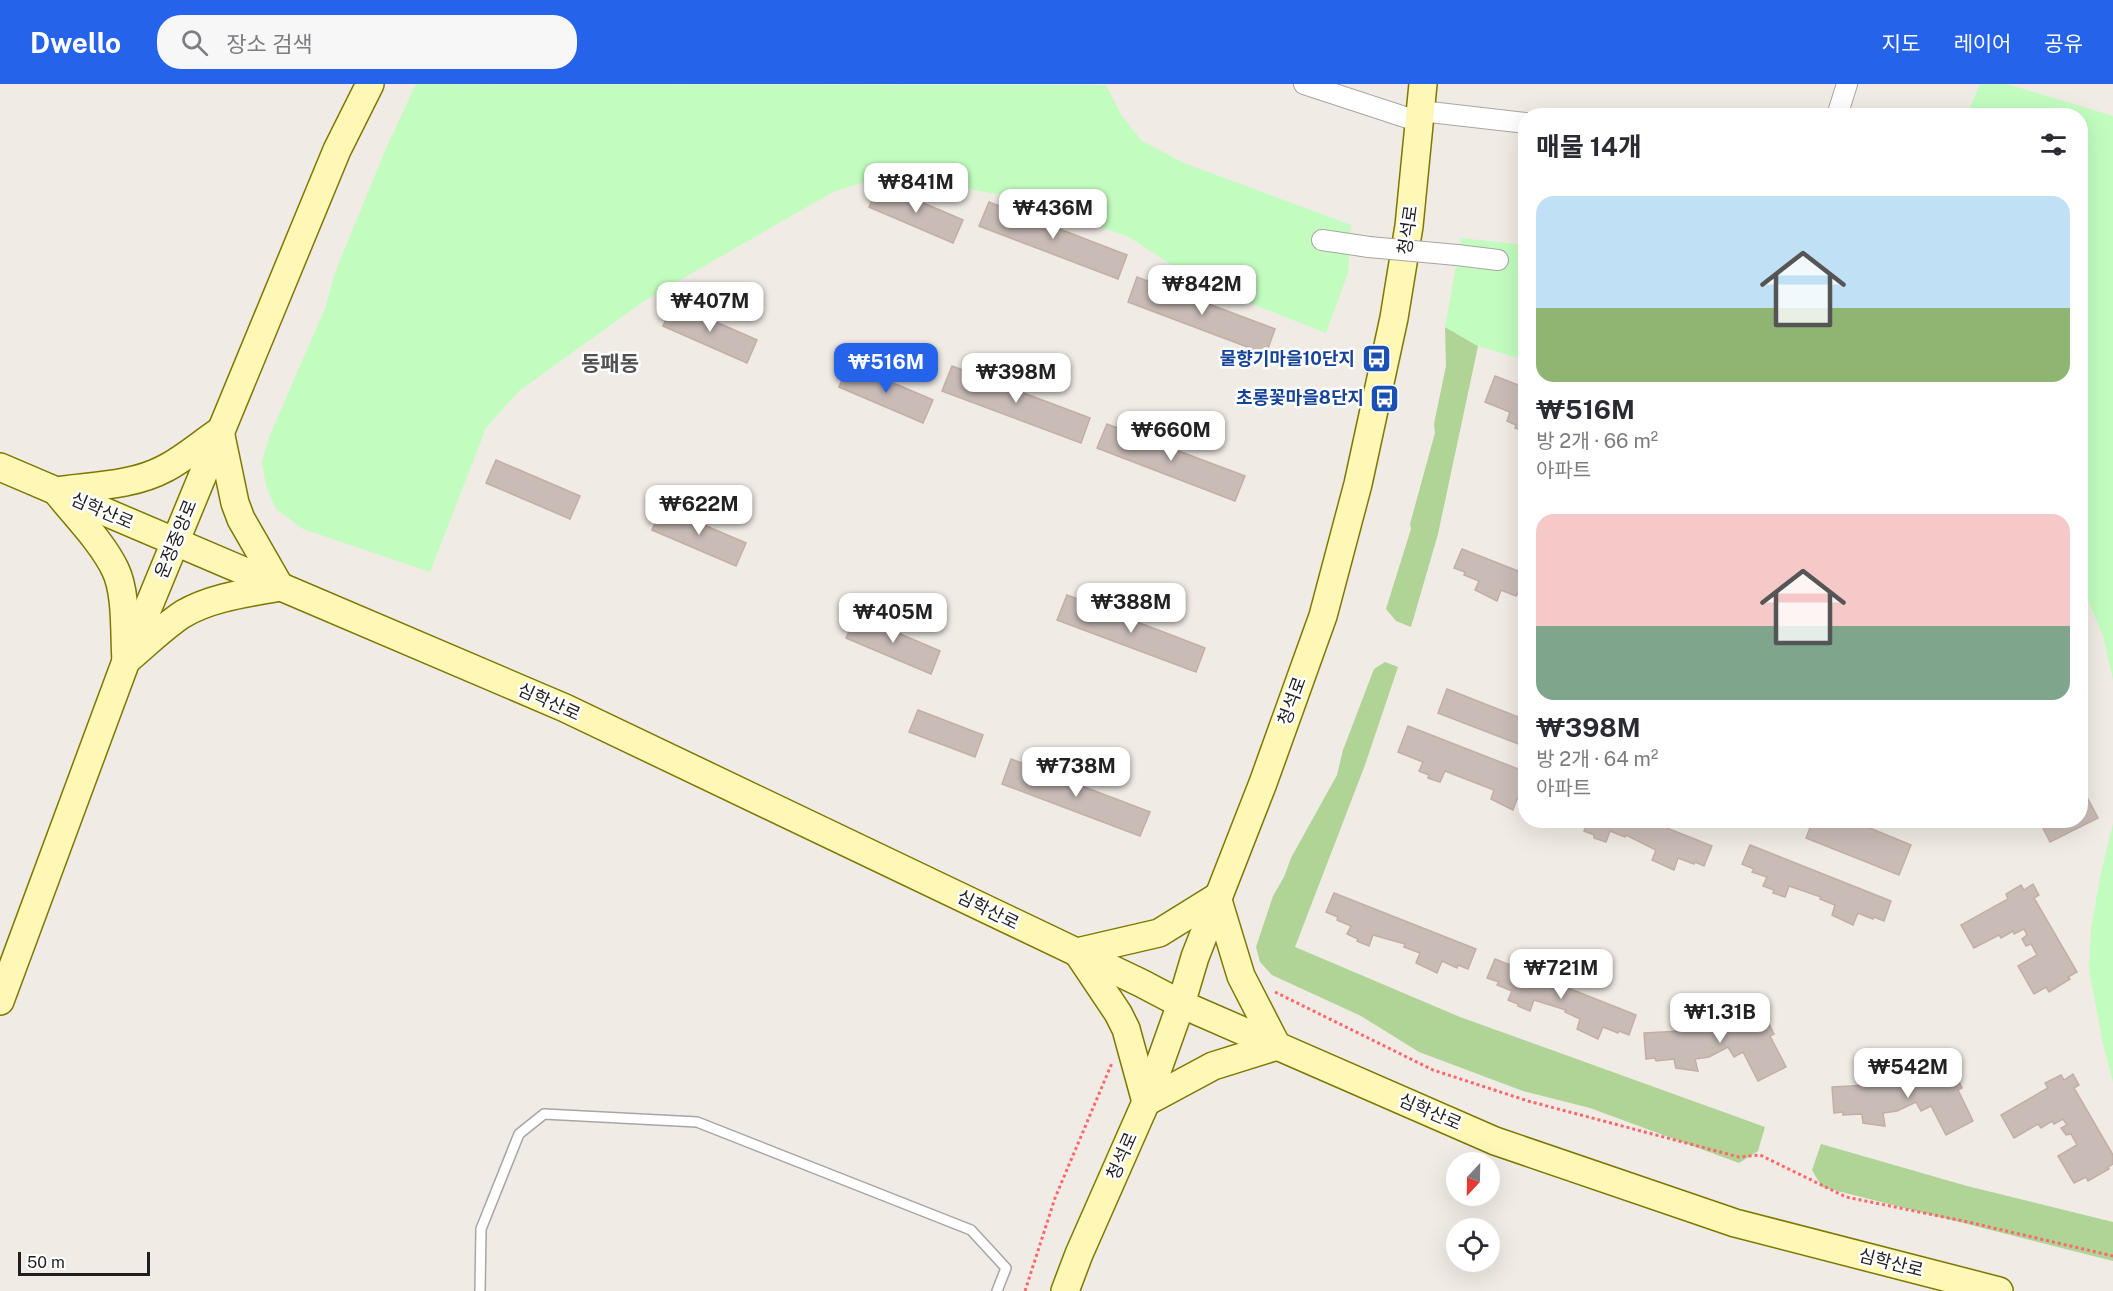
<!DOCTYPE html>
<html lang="ko">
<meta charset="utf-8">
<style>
body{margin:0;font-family:"Public Sans","Noto Sans KR",sans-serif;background:#f7f7f7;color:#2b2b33;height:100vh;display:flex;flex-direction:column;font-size:22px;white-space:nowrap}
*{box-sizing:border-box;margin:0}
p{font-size:20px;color:#7c7c81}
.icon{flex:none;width:33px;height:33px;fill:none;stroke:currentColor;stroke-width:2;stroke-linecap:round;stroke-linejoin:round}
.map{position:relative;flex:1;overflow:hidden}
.sheet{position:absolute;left:1518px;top:24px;width:570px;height:720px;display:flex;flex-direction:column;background:#fff;border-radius:24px;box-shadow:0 6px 24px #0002}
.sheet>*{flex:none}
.needle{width:39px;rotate:202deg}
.controls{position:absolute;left:1446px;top:1068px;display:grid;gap:12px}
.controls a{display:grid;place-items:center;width:54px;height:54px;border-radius:50%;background:#fff;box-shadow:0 6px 24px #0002;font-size:30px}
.scale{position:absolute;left:18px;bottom:15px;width:132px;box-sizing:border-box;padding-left:6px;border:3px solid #1f1f1f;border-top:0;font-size:16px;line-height:21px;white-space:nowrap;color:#1f1f1f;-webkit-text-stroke:4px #fff;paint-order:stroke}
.price{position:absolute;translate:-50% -51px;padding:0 14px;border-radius:12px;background:#fff;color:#222;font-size:20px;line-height:39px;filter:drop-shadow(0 2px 3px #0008)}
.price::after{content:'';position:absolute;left:50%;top:36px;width:18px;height:14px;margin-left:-9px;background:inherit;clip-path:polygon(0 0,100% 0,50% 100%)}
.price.current{background:#2563eb;color:#fff}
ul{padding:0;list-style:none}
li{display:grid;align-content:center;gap:12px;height:318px;padding:0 18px}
li span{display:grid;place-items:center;height:186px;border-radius:18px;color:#555}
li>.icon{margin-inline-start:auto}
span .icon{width:108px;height:108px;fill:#fffc;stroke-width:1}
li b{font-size:26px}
h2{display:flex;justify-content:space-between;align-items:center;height:72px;padding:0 18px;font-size:26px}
header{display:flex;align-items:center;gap:36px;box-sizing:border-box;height:84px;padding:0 30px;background:#2563eb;color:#fff}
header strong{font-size:28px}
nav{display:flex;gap:33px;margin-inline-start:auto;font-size:21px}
.search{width:420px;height:54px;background:#f7f7f7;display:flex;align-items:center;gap:15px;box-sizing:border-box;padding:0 21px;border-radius:24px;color:#7c7c81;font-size:22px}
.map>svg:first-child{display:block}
.forest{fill:#b0d396}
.park{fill:#c2fdbf}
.building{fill:#c9bcb7;stroke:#c3aea6;stroke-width:1.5}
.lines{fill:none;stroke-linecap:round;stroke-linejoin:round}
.lane-casing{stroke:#a6a6a6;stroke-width:12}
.street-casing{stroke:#a6a6a6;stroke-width:22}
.secondary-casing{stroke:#7c7800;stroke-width:30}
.path{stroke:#ff676d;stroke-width:3;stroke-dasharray:3 3;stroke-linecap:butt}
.lane{stroke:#fff;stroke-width:9}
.street{stroke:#fff;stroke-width:20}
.secondary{stroke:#fef7b5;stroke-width:27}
.street-bridge-casing{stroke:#a6a6a6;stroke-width:22;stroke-linecap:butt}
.street-bridge{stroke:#fff;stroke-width:20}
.labels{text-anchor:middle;stroke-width:5;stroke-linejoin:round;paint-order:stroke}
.street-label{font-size:18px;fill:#1f1f1f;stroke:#fff}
.transit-label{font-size:18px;font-weight:bold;fill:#164399;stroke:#fff;text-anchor:end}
.quarter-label{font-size:21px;font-weight:bold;fill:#525252;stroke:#fff}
</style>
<header>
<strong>Dwello</strong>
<div class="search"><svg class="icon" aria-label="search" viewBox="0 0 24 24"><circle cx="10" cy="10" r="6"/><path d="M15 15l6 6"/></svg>장소 검색</div>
<nav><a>지도</a><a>레이어</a><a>공유</a></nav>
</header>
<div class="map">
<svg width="2113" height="1207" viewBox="0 0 2113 1207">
<rect width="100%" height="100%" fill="#f0ebe4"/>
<!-- forest -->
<g class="forest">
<polygon points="1445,243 1478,262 1438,450 1411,543 1396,537 1386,525 1411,445 1410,440 1435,349 1434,340 1446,282"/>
<polygon points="1385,578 1398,583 1365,681 1295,863 1460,933 1765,1043 1758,1067 1739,1079 1590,1024 1523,1007 1419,968 1361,932 1272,891 1260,878 1256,863 1273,812 1284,793 1291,774 1337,691 1343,666 1374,585"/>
<polygon points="1821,1060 1967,1102 2113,1138 2113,1177 1822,1103 1812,1086"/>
</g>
<!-- park -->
<g class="park">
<polygon points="416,0 1106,1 1122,32 1142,57 1184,79 1351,141 1348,189 1326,249 1201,200 1129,153 1025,115 934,99 877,94 833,108 647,215 519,307 486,344 430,488 303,445 276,425 266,402 262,377 270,351 326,222 334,191 387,62"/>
<polygon points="1980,0 2007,0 2113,32 2113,596 2103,552 2081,499 2080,32 1967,31"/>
<polygon points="1461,154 1525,161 1525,276 1478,262 1445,243"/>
<polygon points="2113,739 2113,998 2103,960 2089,886 2091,844 2101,789"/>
</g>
<!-- building -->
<g class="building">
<polygon points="879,100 963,136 953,159 869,123"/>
<polygon points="989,118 1127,171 1118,195 979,142"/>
<polygon points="1137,193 1275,245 1266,270 1128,218"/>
<polygon points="673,219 757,256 747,279 663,242"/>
<polygon points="849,280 933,316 923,339 839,303"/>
<polygon points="952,282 1090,334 1081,359 942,307"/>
<polygon points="1495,292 1526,304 1526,348 1515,344 1516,341 1507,337 1510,328 1485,318"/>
<polygon points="1107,340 1245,392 1235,417 1097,364"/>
<polygon points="496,376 580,412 570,435 486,399"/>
<polygon points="662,423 746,459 736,482 652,446"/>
<polygon points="1462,465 1526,490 1526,513 1517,510 1516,512 1501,506 1497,517 1475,506 1479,497 1464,491 1465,488 1454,484"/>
<polygon points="1067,511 1205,564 1196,588 1057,536"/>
<polygon points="856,531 940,567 931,590 846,554"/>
<polygon points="1447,605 1526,636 1526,663 1438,629"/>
<polygon points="918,626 983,651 975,673 909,648"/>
<polygon points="1408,642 1526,688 1526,718 1517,715 1513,726 1491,715 1494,706 1445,687 1440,698 1428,694 1429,691 1419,687 1423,678 1398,668"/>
<polygon points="1011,675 1150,728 1140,752 1002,700"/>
<polygon points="2080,700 2098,734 2050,758 2039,736 2080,736"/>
<polygon points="1583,736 1647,736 1712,762 1704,782 1695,778 1694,780 1678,774 1674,786 1652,776 1656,766 1626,751 1625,753 1610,747 1606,758 1594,754 1594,751 1584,747 1587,738"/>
<polygon points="1813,736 1850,736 1911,761 1899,791 1806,754"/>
<polygon points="1750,761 1891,817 1884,837 1874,833 1873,835 1858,829 1853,841 1832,831 1835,821 1820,815 1821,813 1789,802 1785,813 1773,809 1774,806 1763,802 1767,793 1752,788 1754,785 1742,780"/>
<polygon points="2033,800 2039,811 2034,814 2077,888 2068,893 2070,895 2049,908 2046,903 2034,910 2018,882 2037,871 2031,860 2026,862 2022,855 2027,851 2024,845 2014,850 2013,847 2001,854 1999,851 1974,864 1961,841 2008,815 2006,810 2021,801 2024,806"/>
<polygon points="1334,809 1476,865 1468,885 1458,881 1457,884 1442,877 1437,889 1416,879 1420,869 1404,863 1405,860 1373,851 1369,862 1357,857 1358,855 1347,850 1351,842 1337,836 1338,833 1326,828"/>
<polygon points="1495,875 1636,931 1629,951 1619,947 1618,949 1603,943 1598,955 1577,945 1580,935 1565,928 1566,926 1534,916 1530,927 1518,922 1518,920 1508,916 1512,907 1497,901 1499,898 1487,894"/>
<polygon points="1756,924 1758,928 1762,926 1774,950 1770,952 1786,983 1758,997 1743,968 1734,973 1728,963 1709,973 1695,975 1698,987 1676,984 1674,975 1656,977 1655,974 1646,975 1644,949 1718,945 1733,937 1731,934 1750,925 1751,927"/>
<polygon points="1937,979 1939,982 1944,979 1946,982 1950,980 1962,1004 1958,1006 1973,1037 1946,1051 1931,1022 1921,1027 1916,1018 1897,1027 1883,1029 1885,1042 1863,1039 1862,1030 1843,1031 1843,1028 1834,1029 1832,1003 1906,999 1921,992 1919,988"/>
<polygon points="2073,990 2079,1001 2074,1004 2113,1071 2113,1080 2108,1083 2109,1085 2088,1097 2086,1093 2074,1099 2058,1072 2077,1061 2071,1050 2066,1051 2061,1044 2067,1041 2063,1035 2054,1040 2052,1037 2041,1044 2038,1040 2014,1054 2001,1031 2048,1004 2045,999 2061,991 2064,996"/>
</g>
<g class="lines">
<defs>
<polyline id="lane" points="480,1207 481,1145 519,1050 544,1030 697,1038 971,1146 1006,1184 997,1207"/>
<g id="street">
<polyline points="1304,0 1420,38"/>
<polyline points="1421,27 1526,39"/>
<polyline points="1837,32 1847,0"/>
<polyline points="1322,156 1369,163"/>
<polyline points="1457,171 1498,176"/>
</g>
<g id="secondary">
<path d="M220,347L235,419L241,435L280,503C248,509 212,513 183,530C163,543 144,562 126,577C124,550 127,509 115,485C102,458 75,431 56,407C91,402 133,402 166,384C185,374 202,359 220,347Z"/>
<polyline points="0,383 565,624 1141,899 1181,920 1495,1057 1735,1139 1999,1207"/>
<polygon points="1217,813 1241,892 1277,962 1213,982 1146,1018 1126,945 1118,929 1077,868 1159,849"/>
<polyline points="0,917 126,577 337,66 370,0"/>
<polyline points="1065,1207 1079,1170 1146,1018 1181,920 1195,873 1263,699 1323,532 1358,400 1394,234 1409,142 1423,0"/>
</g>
</defs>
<!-- lane casing -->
<use href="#lane" class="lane-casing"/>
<!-- street casing -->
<use href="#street" class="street-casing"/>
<!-- secondary casing -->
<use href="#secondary" class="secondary-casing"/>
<!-- path -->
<g class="path">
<polyline points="1275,908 1433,986 1528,1017 1739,1073 1760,1071 1846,1113 1968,1138 2113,1172"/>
<polyline points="1025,1207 1055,1114 1112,979"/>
</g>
<!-- lane -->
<use href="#lane" class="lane"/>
<!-- street -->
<use href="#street" class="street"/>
<!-- secondary -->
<use href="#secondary" class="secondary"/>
<defs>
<polyline id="street-bridge" points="1369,163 1457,171"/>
</defs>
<!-- street-bridge casing -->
<use href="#street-bridge" class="street-bridge-casing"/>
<!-- street-bridge -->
<use href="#street-bridge" class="street-bridge"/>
</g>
<!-- icons -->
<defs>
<symbol id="bus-square" viewBox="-11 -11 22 22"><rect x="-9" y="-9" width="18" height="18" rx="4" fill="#1a4fb4" stroke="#fff"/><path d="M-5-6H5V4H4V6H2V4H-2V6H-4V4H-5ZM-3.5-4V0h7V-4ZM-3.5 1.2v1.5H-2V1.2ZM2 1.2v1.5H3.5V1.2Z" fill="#fff"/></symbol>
</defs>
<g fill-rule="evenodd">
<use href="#bus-square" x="1360" y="258" width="33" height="33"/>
<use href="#bus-square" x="1368" y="298" width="33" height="33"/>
</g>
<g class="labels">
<!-- street labels -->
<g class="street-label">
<text transform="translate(1408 146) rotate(-82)" y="6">청석로</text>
<text transform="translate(102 427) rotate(23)" y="6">심학산로</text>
<text transform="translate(176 455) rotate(-68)" y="6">운정중앙로</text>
<text transform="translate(1292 617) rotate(-70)" y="6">청석로</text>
<text transform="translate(549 618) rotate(24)" y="6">심학산로</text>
<text transform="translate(988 826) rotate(26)" y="6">심학산로</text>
<text transform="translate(1430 1028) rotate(23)" y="6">심학산로</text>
<text transform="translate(1122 1072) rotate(-66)" y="6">청석로</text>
<text transform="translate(1891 1179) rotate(14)" y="6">심학산로</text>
</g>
<!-- transit labels -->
<g class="transit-label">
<text x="1355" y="281">물향기마을10단지</text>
<text x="1364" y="320">초롱꽃마을8단지</text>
</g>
<!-- quarter labels -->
<g class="quarter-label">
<text x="610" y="287">동패동</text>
</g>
</g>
</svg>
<div class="controls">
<a><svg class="needle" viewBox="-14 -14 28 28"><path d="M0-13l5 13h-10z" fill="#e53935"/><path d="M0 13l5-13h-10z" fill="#7c7c81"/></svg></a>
<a><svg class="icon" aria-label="locate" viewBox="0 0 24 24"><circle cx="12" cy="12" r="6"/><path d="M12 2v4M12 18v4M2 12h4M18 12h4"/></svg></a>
</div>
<div class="scale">50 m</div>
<b class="price" style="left:916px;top:130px">₩841M</b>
<b class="price" style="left:1053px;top:156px">₩436M</b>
<b class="price" style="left:1202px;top:232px">₩842M</b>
<b class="price" style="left:710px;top:249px">₩407M</b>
<b class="price current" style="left:886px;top:310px">₩516M</b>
<b class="price" style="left:1016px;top:320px">₩398M</b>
<b class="price" style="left:1171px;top:378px">₩660M</b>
<b class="price" style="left:699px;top:452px">₩622M</b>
<b class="price" style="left:1131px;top:550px">₩388M</b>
<b class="price" style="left:893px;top:560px">₩405M</b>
<b class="price" style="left:1076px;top:714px">₩738M</b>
<b class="price" style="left:1561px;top:916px">₩721M</b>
<b class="price" style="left:1720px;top:960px">₩1.31B</b>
<b class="price" style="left:1908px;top:1015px">₩542M</b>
<section class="sheet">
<h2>매물 14개<svg class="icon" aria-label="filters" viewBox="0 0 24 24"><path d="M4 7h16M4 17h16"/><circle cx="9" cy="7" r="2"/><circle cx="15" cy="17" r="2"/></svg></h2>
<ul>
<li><span style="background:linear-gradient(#bfe0f5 60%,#8fb573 0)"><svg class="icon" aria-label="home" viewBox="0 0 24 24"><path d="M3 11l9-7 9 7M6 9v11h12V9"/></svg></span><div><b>₩516M</b><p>방 2개 · 66 m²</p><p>아파트</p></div></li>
<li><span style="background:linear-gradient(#f6c9c9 60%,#7fa58c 0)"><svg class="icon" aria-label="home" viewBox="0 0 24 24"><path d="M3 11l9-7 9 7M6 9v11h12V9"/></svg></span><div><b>₩398M</b><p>방 2개 · 64 m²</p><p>아파트</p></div></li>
</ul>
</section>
</div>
